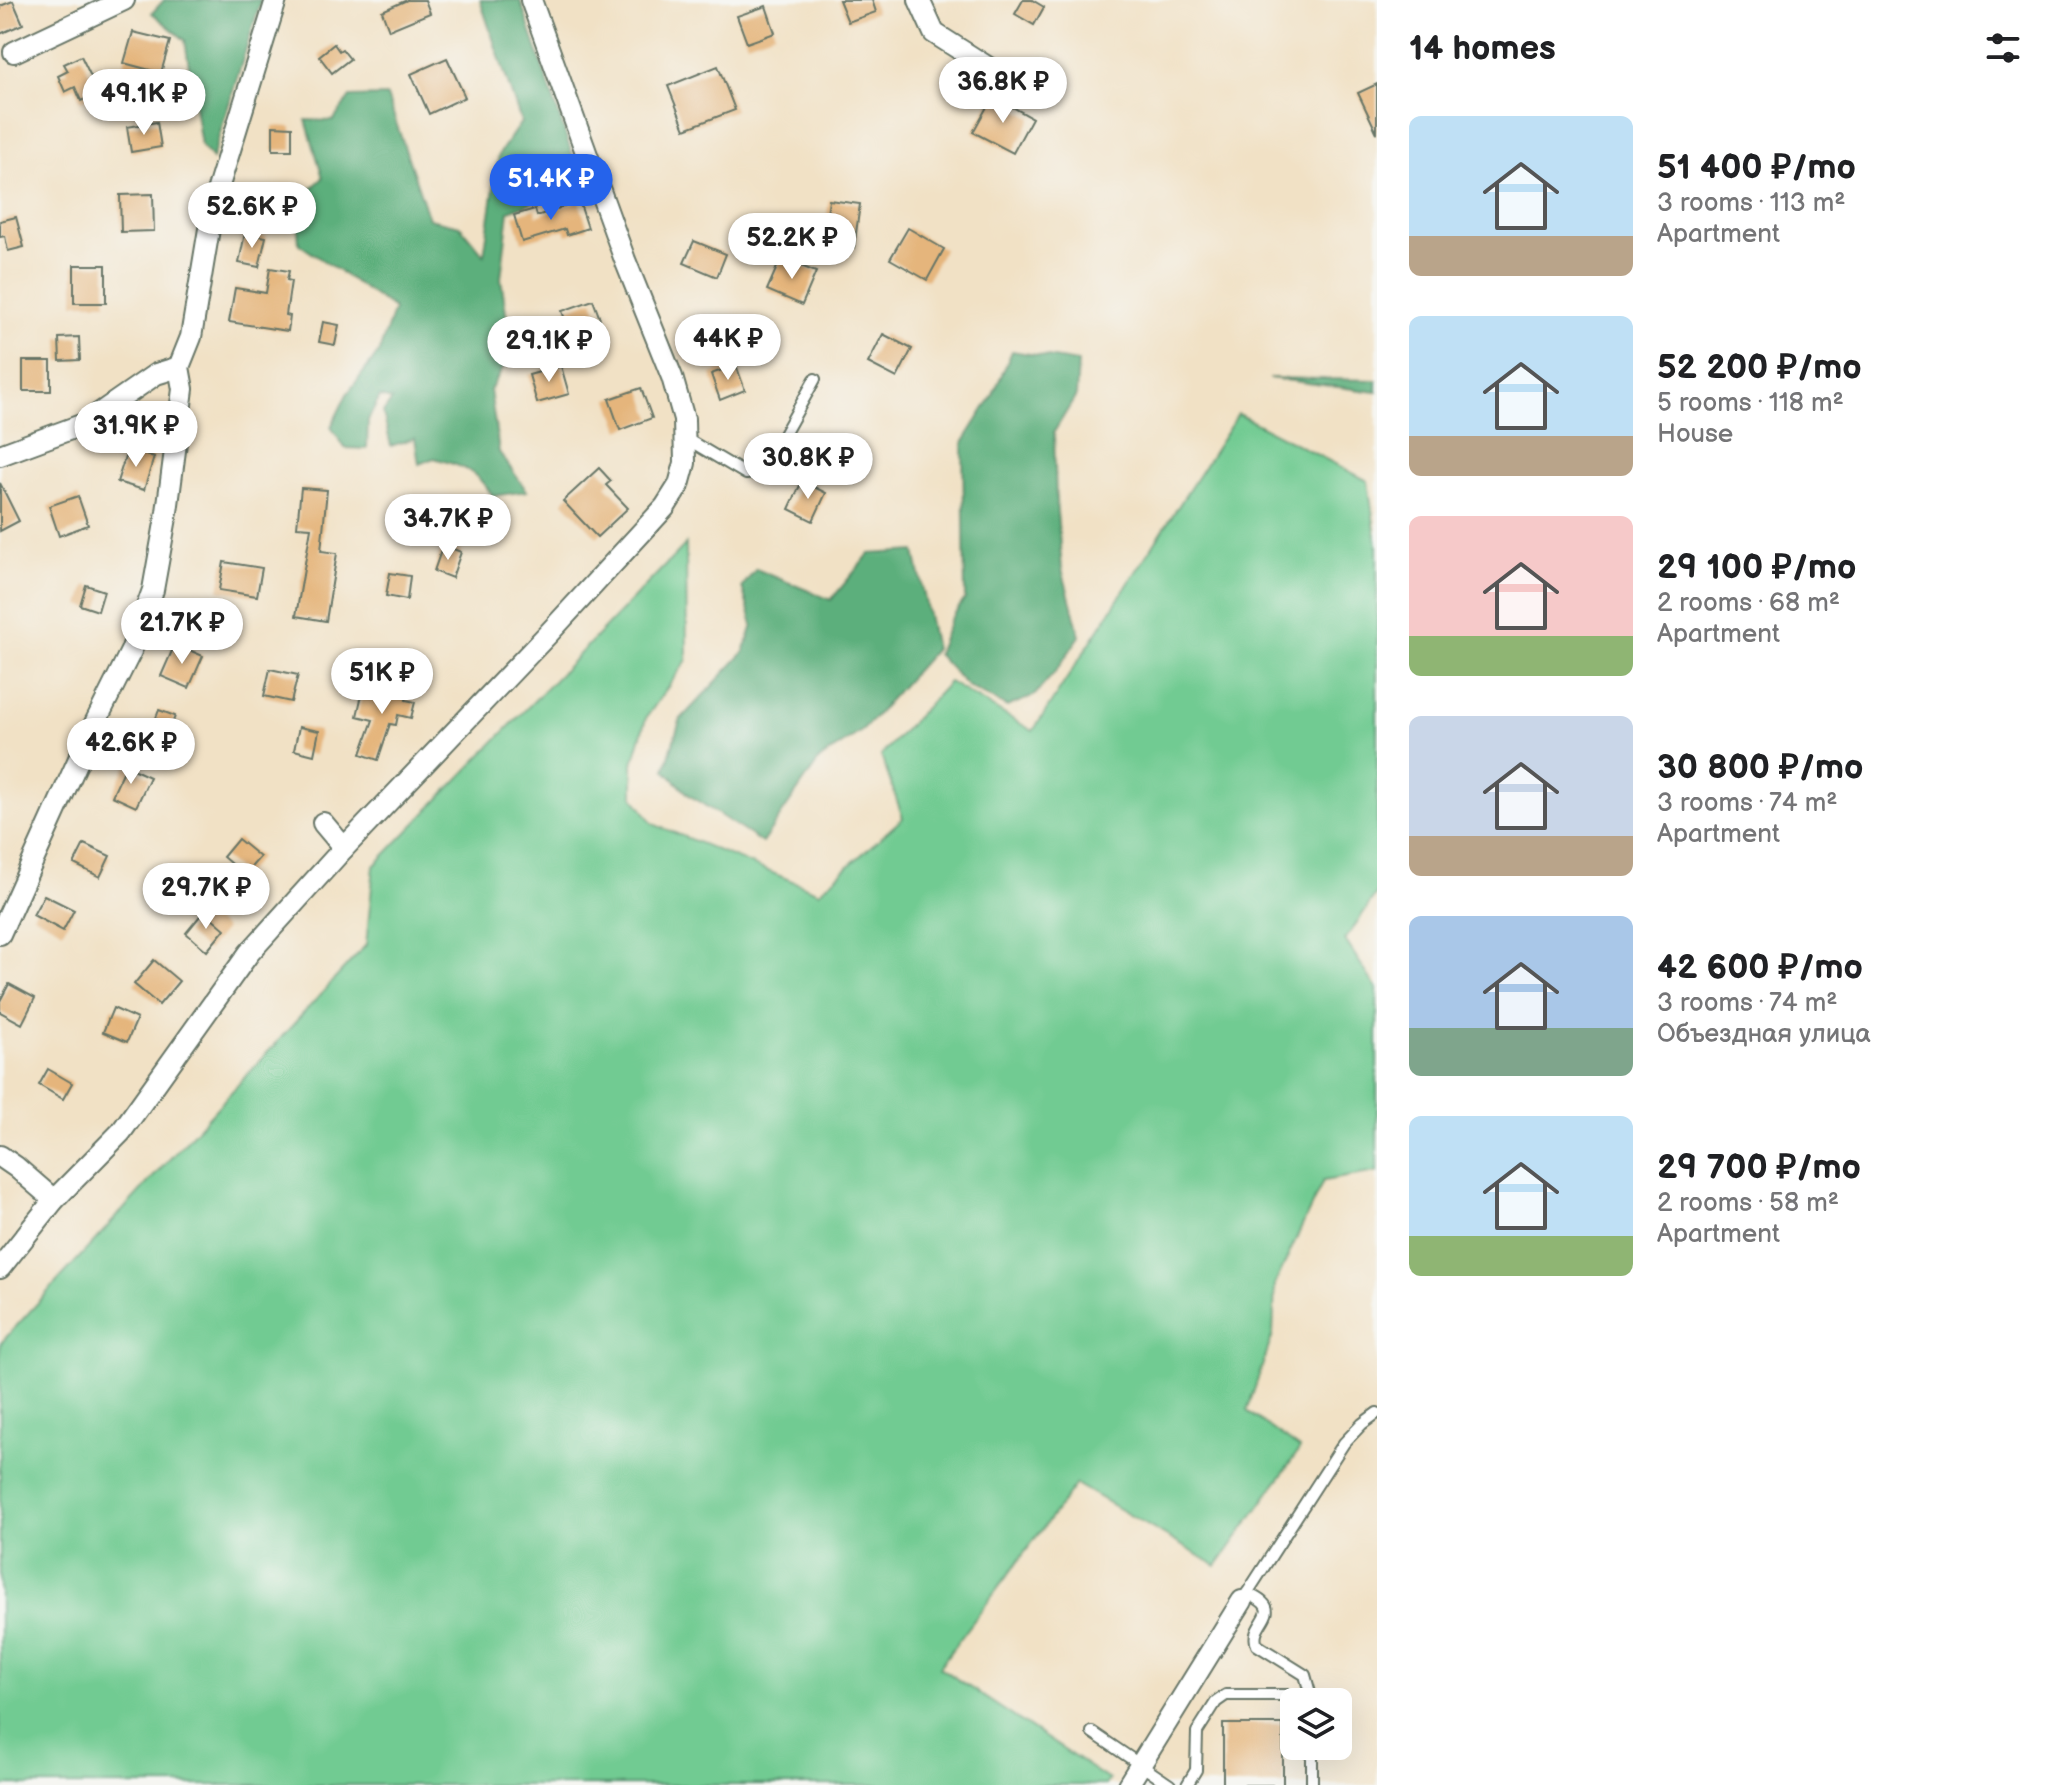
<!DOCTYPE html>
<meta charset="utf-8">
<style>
body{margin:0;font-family:"Balsamiq Sans",sans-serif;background:#f6f6f6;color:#202124;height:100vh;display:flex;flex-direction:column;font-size:30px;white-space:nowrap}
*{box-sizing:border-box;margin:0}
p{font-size:26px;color:#757577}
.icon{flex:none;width:44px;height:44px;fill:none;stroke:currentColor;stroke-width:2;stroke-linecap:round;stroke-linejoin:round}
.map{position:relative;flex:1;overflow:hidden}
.sheet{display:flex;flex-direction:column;background:#fff;width:680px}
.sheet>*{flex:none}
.buttons{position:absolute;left:1280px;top:1688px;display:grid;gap:16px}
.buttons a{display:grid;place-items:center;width:72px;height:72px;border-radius:12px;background:#fff;box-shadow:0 8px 32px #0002;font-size:40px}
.price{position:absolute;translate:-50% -68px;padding:0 18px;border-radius:28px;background:#fff;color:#222;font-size:26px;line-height:52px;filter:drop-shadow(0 2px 4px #0008)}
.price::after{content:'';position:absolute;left:50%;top:48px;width:24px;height:18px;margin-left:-12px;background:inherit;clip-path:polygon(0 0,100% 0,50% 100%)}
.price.current{background:#2563eb;color:#fff}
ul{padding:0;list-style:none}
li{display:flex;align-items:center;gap:24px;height:200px;padding:0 32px}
li span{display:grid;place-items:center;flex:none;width:224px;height:160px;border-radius:12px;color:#555}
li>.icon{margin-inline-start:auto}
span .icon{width:96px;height:96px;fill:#fffc;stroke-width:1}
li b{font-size:34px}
h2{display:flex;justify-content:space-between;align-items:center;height:96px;padding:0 32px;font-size:34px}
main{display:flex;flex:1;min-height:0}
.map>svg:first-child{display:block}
.green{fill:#71cb92;stroke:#488463;stroke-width:2}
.forest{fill:#5caf7c;stroke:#3e7658;stroke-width:2}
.building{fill:#e5b57c}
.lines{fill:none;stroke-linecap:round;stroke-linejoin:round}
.lane-casing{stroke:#687667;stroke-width:14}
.street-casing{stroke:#687667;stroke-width:24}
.lane{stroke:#fff;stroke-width:10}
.street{stroke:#fff;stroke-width:20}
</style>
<main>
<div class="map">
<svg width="1377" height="1785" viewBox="0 0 1377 1785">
<rect width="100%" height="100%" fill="#f6f6f2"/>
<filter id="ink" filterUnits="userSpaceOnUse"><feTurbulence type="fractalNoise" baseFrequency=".0125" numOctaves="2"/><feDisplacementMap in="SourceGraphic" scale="16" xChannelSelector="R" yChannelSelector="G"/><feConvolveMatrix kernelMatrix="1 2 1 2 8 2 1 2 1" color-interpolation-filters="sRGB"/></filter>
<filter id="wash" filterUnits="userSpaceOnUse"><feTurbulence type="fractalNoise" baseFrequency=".006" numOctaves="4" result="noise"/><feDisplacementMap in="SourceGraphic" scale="32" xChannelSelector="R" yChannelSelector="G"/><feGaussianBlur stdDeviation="1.8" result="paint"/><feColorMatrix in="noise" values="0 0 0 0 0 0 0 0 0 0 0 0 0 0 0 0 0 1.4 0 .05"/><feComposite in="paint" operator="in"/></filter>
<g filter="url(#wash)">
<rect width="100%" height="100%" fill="#f1e1c5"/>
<!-- green -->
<polygon class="green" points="1238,414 1368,481 1377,545 1377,893 1345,940 1377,989 1377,1172 1323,1181 1275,1284 1273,1334 1247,1411 1300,1449 1217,1566 1076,1484 939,1667 1109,1780 1105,1785 0,1785 0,1344 366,945 374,866 686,544 687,660 646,718 633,763 633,796 653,824 819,892 903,818 881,755 949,682 1033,731"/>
<!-- forest -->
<g class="forest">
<polygon points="164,0 261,0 212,159 201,146 185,40 152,13"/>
<path d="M480,0H520L582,184L509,211L501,278L512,353L490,390L499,452L527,491L493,496C474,469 465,467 434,458L419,464L415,438L391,446L383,413L392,400L380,397L368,420L367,449L345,448L331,427L347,394L379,352L394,309L299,244L296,202L323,178L306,120L333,121L350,97L387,96L429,219L460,226L484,255L499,154L521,122Z"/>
<polygon points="1012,351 1078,362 1076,396 1054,432 1056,501 1062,569 1080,636 1056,671 1034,696 1007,707 967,686 937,654 950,620 965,599 963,443 993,395"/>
<polygon points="1269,378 1377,380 1377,392"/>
<polygon points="915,551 935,649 863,730 819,760 762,843 689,795 665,770 680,720 744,652 753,625 742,587 756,569 831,600 869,554"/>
</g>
<g id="blocks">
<!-- building -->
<g class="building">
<polygon points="407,0 425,0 430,13 389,30 382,11"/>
<polygon points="839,0 872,0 876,12 848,22"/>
<polygon points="1023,0 1032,0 1044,7 1034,25 1015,14"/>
<polygon points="13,1 23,24 0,34 0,6"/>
<polygon points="766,6 775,33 747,43 737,16"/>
<polygon points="133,32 170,41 161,73 124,63"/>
<polygon points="334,44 339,51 342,49 350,59 332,73 319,56"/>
<polygon points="81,56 99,93 81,101 75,87 65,92 58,76 68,71 64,64"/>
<polygon points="447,58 465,97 429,114 411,74"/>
<polygon points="718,66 735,110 685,129 668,86"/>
<polygon points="1377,84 1377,133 1358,93"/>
<polygon points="993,96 1032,118 1013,153 973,132"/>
<polygon points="157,122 161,147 131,152 127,127"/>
<polygon points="273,126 292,127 292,150 273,150"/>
<polygon points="153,194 154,231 121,232 120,195"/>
<polygon points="829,200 860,204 854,248 823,245"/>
<polygon points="579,201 588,228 567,235 565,229 522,242 514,215 535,209 537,216"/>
<polygon points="16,217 24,247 8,251 5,236 0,237 0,221"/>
<polygon points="908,228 944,249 927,280 890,259"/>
<polygon points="245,233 266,237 259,267 239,263"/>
<polygon points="694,241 726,254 717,277 684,263"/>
<polygon points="781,258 816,272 802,305 767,290"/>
<rect x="74" y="265" width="32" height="38"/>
<polygon points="270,268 289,271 287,280 291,281 286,315 290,316 288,331 229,322 235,288 266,293"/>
<polygon points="593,300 603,327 572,339 562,311"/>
<polygon points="323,322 339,325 335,345 319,342"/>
<polygon points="883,334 912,349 897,378 868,363"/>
<polygon points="79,337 80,360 60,361 59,338"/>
<rect x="23" y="361" width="28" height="30"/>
<polygon points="736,365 745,390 720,400 711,374"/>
<polygon points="561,366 569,394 537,403 529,375"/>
<polygon points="641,388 652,418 620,430 609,399"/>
<polygon points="128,448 154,457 144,490 117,482"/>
<polygon points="599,468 611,481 606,485 628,508 597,537 563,501"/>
<polygon points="802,481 826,493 813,521 789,509"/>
<polygon points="0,483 19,521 0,531"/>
<polygon points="301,488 327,490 321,551 337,553 326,621 296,616 311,528 297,527"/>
<polygon points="78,496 88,525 59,536 49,506"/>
<polygon points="443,545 461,552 452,578 434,571"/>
<polygon points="224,562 262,568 257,596 219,590"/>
<polygon points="390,573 410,576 407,600 386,596"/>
<polygon points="86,585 104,591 98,611 80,605"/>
<polygon points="175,644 203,656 189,688 161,676"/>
<polygon points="270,669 298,675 291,702 264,696"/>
<polygon points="364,686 407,696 406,700 415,702 411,718 398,715 396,725 390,724 378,760 361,754 373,720 357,716"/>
<polygon points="159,710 175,716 165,743 149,737"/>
<polygon points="299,727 319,731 314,755 294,750"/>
<polygon points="126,766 150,777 136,807 112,796"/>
<polygon points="238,839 260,857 244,875 223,857"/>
<polygon points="84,844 110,856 100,877 74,864"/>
<polygon points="44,895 74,910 63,931 33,915"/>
<polygon points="204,911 225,929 207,951 186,933"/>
<polygon points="154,960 179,981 159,1005 134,984"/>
<polygon points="9,984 35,998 22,1024 0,1012 0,1001"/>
<polygon points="113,1008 137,1019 127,1042 103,1032"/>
<polygon points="48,1069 72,1083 63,1099 39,1085"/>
<rect x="1223" y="1724" width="60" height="61"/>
</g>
</g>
</g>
<g filter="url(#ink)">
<use href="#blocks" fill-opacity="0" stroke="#687667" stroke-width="2"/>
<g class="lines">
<defs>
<g id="lane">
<polyline points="218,190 259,201"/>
<polyline points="685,438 746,474 763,472 815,379"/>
<path d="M1247,1593C1252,1596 1260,1599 1264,1604C1275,1616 1249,1628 1257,1645L1305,1675L1312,1700"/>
<polyline points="1242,1601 1344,1443 1362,1424 1377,1413"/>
<polyline points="1092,1732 1170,1785"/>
<polyline points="1187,1785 1196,1770 1197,1732 1216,1702 1226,1695 1312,1695"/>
<polyline points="1312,1785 1312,1746"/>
</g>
<g id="street">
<polyline points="919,0 934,33 989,68"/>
<polyline points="14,52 124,0"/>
<polyline points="0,455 84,424 156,374 179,367"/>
<polyline points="323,823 344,848 549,633 665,507 679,485 685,463 684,419 672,377 625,260 531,0"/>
<polyline points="0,934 96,721 131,651 153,590 167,512 183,389 179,367 191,337 213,205 276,0"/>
<polyline points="0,1156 16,1167 54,1200"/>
<polyline points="0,1268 54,1200 121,1132 249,953 344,848"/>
<polyline points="1128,1785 1242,1601"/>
</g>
</defs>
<!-- lane casing -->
<use href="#lane" class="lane-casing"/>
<!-- street casing -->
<use href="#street" class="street-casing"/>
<!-- lane -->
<use href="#lane" class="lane"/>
<!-- street -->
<use href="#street" class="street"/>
</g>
</g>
</svg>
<div class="buttons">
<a><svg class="icon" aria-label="layers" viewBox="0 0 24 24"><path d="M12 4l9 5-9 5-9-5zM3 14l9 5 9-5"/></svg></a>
</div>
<b class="price" style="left:1003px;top:125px">36.8K ₽</b>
<b class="price" style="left:144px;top:137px">49.1K ₽</b>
<b class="price current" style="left:551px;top:222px">51.4K ₽</b>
<b class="price" style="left:252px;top:250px">52.6K ₽</b>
<b class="price" style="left:792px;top:281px">52.2K ₽</b>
<b class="price" style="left:728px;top:382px">44K ₽</b>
<b class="price" style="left:549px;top:384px">29.1K ₽</b>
<b class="price" style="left:136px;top:469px">31.9K ₽</b>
<b class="price" style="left:808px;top:501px">30.8K ₽</b>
<b class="price" style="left:448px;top:562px">34.7K ₽</b>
<b class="price" style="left:182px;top:666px">21.7K ₽</b>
<b class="price" style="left:382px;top:716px">51K ₽</b>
<b class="price" style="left:131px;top:786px">42.6K ₽</b>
<b class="price" style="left:206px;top:931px">29.7K ₽</b>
</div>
<section class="sheet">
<h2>14 homes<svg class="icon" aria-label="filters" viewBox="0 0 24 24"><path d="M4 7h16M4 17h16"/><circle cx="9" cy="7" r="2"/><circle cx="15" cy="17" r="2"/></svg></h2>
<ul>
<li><span style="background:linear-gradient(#bfe0f5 75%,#b9a48a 0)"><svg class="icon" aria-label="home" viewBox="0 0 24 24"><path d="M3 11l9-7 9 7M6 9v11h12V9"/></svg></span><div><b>51 400 ₽/mo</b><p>3 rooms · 113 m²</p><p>Apartment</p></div></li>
<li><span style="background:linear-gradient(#bfe0f5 75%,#b9a48a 0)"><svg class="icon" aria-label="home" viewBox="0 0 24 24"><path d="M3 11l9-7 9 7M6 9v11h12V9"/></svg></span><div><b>52 200 ₽/mo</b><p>5 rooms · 118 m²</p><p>House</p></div></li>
<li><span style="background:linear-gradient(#f6c9c9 75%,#8fb573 0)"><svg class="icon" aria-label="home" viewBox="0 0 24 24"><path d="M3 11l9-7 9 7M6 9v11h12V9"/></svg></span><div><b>29 100 ₽/mo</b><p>2 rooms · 68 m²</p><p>Apartment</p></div></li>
<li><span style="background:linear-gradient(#c9d6e8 75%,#b9a48a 0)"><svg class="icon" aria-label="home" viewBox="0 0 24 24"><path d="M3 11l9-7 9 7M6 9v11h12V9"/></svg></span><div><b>30 800 ₽/mo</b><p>3 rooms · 74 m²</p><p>Apartment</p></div></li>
<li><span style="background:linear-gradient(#a9c7e8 70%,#7fa58c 0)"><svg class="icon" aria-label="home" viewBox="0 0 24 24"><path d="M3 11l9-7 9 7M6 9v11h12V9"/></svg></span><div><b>42 600 ₽/mo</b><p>3 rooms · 74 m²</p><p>Объездная улица</p></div></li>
<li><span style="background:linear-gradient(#bfe0f5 75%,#8fb573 0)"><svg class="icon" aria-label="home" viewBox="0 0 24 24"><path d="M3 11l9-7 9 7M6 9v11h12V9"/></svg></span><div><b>29 700 ₽/mo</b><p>2 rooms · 58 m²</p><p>Apartment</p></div></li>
</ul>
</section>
</main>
